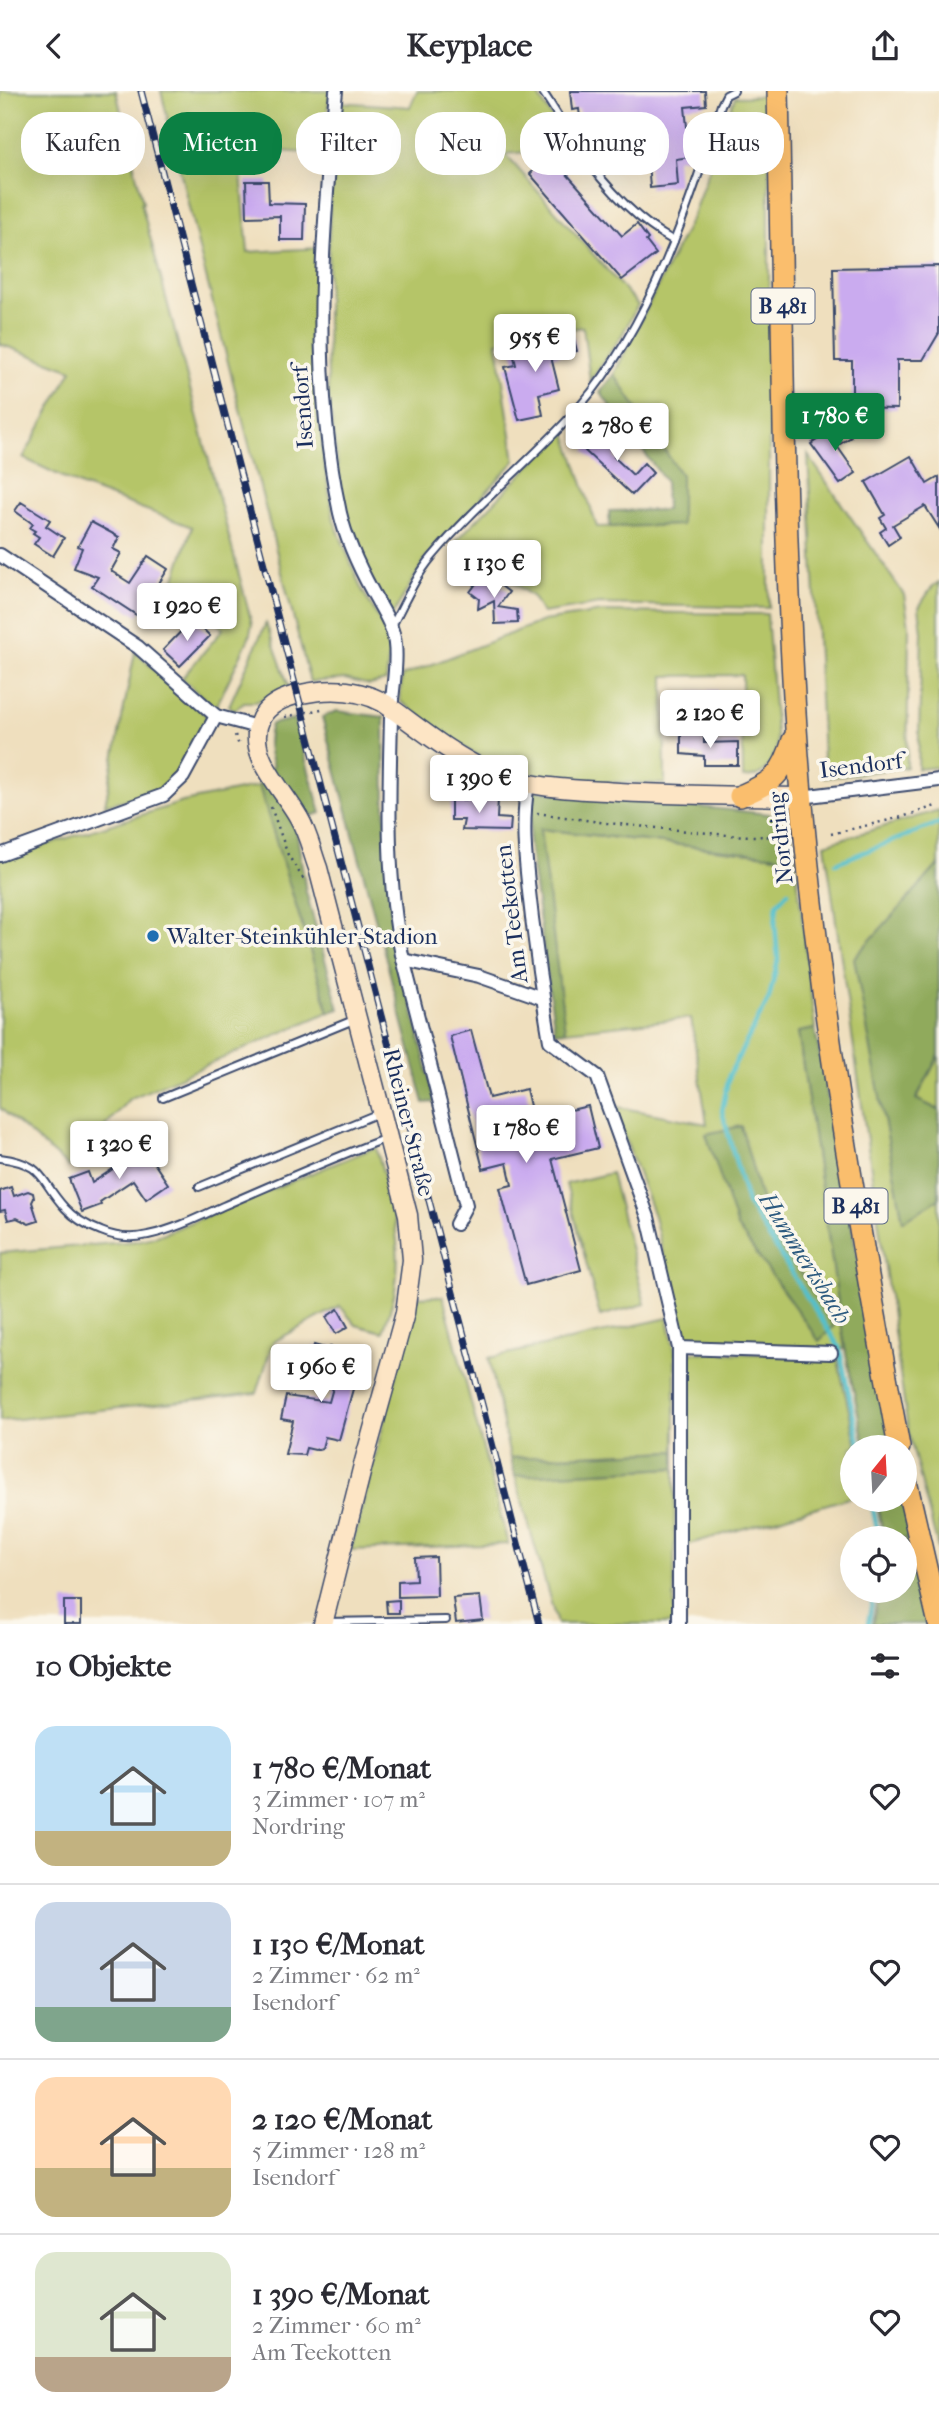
<!DOCTYPE html>
<html lang="de">
<meta charset="utf-8">
<style>
body{margin:0;font-family:"IM FELL French Canon",serif;background:#f2f2f3;color:#2b2b33;height:100vh;display:flex;flex-direction:column;font-size:26px;white-space:nowrap}
*{box-sizing:border-box;margin:0}
p{font-size:23px;color:#7c7c81}
.icon{flex:none;width:38px;height:38px;fill:none;stroke:currentColor;stroke-width:2;stroke-linecap:round;stroke-linejoin:round}
.map{position:relative;height:1533px;overflow:hidden}
.sheet{display:flex;flex-direction:column;background:#fff;flex:1}
.sheet>*{flex:none}
.banner{position:absolute;left:21px;top:21px;width:898px;height:63px;display:flex;gap:14px}
.needle{width:46px;rotate:18deg}
.controls{position:absolute;left:840px;top:1344px;display:grid;gap:14px}
.controls a{display:grid;place-items:center;width:77px;height:77px;border-radius:50%;background:#fff;box-shadow:0 7px 28px #0002;font-size:35px}
.price{position:absolute;translate:-50% -60px;padding:0 16px;border-radius:7px;background:#fff;color:#222;font-size:23px;line-height:46px;filter:drop-shadow(0 2px 4px #0008)}
.price::after{content:'';position:absolute;left:50%;top:42px;width:21px;height:16px;margin-left:-10px;background:inherit;clip-path:polygon(0 0,100% 0,50% 100%)}
.price.current{background:#0b8043;color:#fff}
ul{padding:0;list-style:none}
li{display:flex;align-items:center;gap:21px;height:175px;padding:0 35px}
li+li{border-top:2px solid #e1e1e2}
li span{display:grid;place-items:center;flex:none;width:196px;height:140px;border-radius:21px;color:#555}
li>.icon{margin-inline-start:auto}
span .icon{width:84px;height:84px;fill:#fffc;stroke-width:1}
li b{font-size:30px}
h2{display:flex;justify-content:space-between;align-items:center;height:84px;padding:0 35px;font-size:30px}
.chip{padding:0 24px;border-radius:28px;background:#fff;box-shadow:0 7px 28px #0002;font-size:24px;line-height:63px}
.chip.current{background:#0b8043;color:#fff}
header{display:flex;justify-content:space-between;align-items:center;height:91px;padding:0 35px;background:#fff;font-size:32px;font-weight:700}
.map>svg:first-child{display:block}
.green{fill:#b5c568;stroke:#687a63;stroke-width:2}
.forest{fill:#90aa5c;stroke:#566c5d;stroke-width:2}
.lines{fill:none;stroke-linecap:round;stroke-linejoin:round}
.stream{stroke:#53c0cc;stroke-width:4.5}
.building{fill:#caabef}
.lane-casing{stroke:#3b496c;stroke-width:10}
.street-casing{stroke:#3b496c;stroke-width:16}
.secondary-casing{stroke:#3b496c;stroke-width:21}
.primary-casing{stroke:#3b496c;stroke-width:24}
.path{stroke:#3b496c;stroke-width:2.5;stroke-dasharray:2 5;stroke-linecap:butt}
.lane{stroke:#fff;stroke-width:6}
.street{stroke:#fff;stroke-width:12}
.secondary{stroke:#fde5c5;stroke-width:18}
.primary{stroke:#fabe6d;stroke-width:21}
.rail-casing{stroke:#1b2f5e;stroke-width:7}
.rail{stroke:#fbf7ec;stroke-width:4.5;stroke-dasharray:13;stroke-linecap:butt}
.poi-dot{fill:#1f6fb2;stroke:#fbf7ec;stroke-width:2.5}
.labels{text-anchor:middle;stroke-width:7;stroke-linejoin:round;paint-order:stroke}
.shield{fill:#fbf7ec;stroke:#5e6b89;stroke-width:2}
.shield-label{font-size:21px;font-weight:bold;fill:#1b2f5e}
.street-label{font-size:23px;fill:#1b2f5e;stroke:#fbf7ec}
.poi-label{font-size:23px;fill:#1b2f5e;stroke:#fbf7ec;text-anchor:start}
.water-label{font-size:24px;font-style:italic;fill:#2c5a7f;stroke:#fbf7ec}
</style>
<header><svg class="icon" aria-label="back" viewBox="0 0 24 24"><path d="M15 5l-7 7 7 7"/></svg>Keyplace<svg class="icon" aria-label="share" viewBox="0 0 24 24"><path d="M12 15V3M7 8l5-5 5 5M5 13v7h14v-7"/></svg></header>
<div class="map">
<svg width="939" height="1533" viewBox="0 0 939 1533">
<rect width="100%" height="100%" fill="#fbf7ec"/>
<filter id="ink" filterUnits="userSpaceOnUse"><feTurbulence type="fractalNoise" baseFrequency=".0143" numOctaves="2"/><feDisplacementMap in="SourceGraphic" scale="14" xChannelSelector="R" yChannelSelector="G"/><feConvolveMatrix kernelMatrix="1 2 1 2 8 2 1 2 1" color-interpolation-filters="sRGB"/></filter>
<filter id="wash" filterUnits="userSpaceOnUse"><feTurbulence type="fractalNoise" baseFrequency=".00686" numOctaves="4" result="noise"/><feDisplacementMap in="SourceGraphic" scale="28" xChannelSelector="R" yChannelSelector="G"/><feGaussianBlur stdDeviation="1.57" result="paint"/><feColorMatrix in="noise" values="0 0 0 0 0 0 0 0 0 0 0 0 0 0 0 0 0 1.4 0 .05"/><feComposite in="paint" operator="in"/></filter>
<g filter="url(#wash)">
<rect width="100%" height="100%" fill="#efdfbe"/>
<!-- green -->
<g class="green">
<polygon points="0,0 116,0 143,112 141,112 252,533 249,547 215,618 182,587 223,538 174,491 192,436 82,395 23,367 72,279 0,253"/>
<polygon points="161,0 330,0 322,63 280,60 282,72 241,83 248,161 320,157 317,298 324,370 334,429 360,495 386,541 389,563 386,590 370,594 345,588 310,591 201,166"/>
<polygon points="417,0 535,0 572,57 505,63 638,214 622,244 590,290 583,236 497,251 515,370 427,465 392,525 366,479 344,424 328,300 327,222 330,105 339,11 410,16"/>
<polygon points="769,5 769,517 600,513 542,522 533,506 456,450 565,339 597,436 681,434 681,384 614,283 692,126 735,6"/>
<polygon points="808,364 904,504 909,535 907,676 824,687"/>
<polygon points="939,491 939,676 918,678 922,541 919,516 932,496"/>
<path d="M602,521L767,523L777,655C772,673 764,687 743,687L742,584L664,585L665,693C608,690 542,694 489,670C456,655 429,631 400,610L402,585L543,530Z"/>
<polygon points="266,532 289,596 256,611 244,611 235,619 229,615"/>
<polygon points="135,561 209,627 178,681 161,700 105,714"/>
<polygon points="259,695 329,921 129,1008 69,1076 0,1017 0,768 183,711"/>
<polygon points="939,719 939,773 855,867 903,1130 939,1108 939,1461 908,1339 825,753"/>
<polygon points="539,738 795,767 815,938 798,941 845,1258 684,1252 654,1125 613,1015 707,1033 691,927 565,940"/>
<polygon points="939,964 939,1019 916,1009"/>
<path d="M376,1056C389,1104 404,1148 395,1199C393,1213 387,1227 383,1241L356,1234L340,1215L273,1251L257,1302L0,1330V1162L137,1150L157,1145Z"/>
<polygon points="611,1082 645,1213 600,1225 566,1093"/>
<polygon points="443,1205 508,1453 351,1459 416,1206"/>
<polygon points="668,1227 675,1260 675,1360 510,1367 489,1267"/>
<polygon points="683,1261 837,1265 857,1356 852,1356 852,1406 683,1455"/>
<polygon points="675,1377 674,1533 557,1533 515,1385"/>
</g>
<!-- forest -->
<g class="forest">
<polygon points="614,283 681,384 681,434 610,436 609,420 666,419 665,390 600,301"/>
<polygon points="337,620 384,626 385,714 391,828 435,1011 424,1012 322,626"/>
<path d="M294,628L321,722L295,730L306,801L339,918L329,921L259,695V683L273,676C268,660 266,649 271,633Z"/>
<polygon points="533,699 769,723 790,736 795,767 540,738 565,940 555,941 529,752"/>
<polygon points="939,773 939,964 916,1008 939,1019 939,1108 903,1130 854,867"/>
<polygon points="815,938 893,1356 865,1356 845,1258 798,941"/>
<polygon points="741,1035 766,1126 834,1235 819,1250 737,1136 706,1043"/>
<polygon points="675,1360 675,1377 515,1385 510,1367"/>
<polygon points="876,1409 903,1409 929,1533 872,1533 879,1500 905,1500 905,1447 884,1447"/>
</g>
<g class="lines">
<!-- stream -->
<g class="stream">
<polyline points="836,772 939,732"/>
<polyline points="788,801 777,813 775,833 778,869 769,907 729,984 722,1020 747,1112 839,1256 860,1356"/>
<polyline points="871,1409 879,1447"/>
<polyline points="868,1533 874,1500"/>
</g>
</g>
<g id="blocks">
<!-- building -->
<g class="building">
<polygon points="570,0 705,0 706,14 685,16 690,66 676,68 678,94 650,97 648,71 612,74 611,61 604,61 603,52 596,52 595,42 589,43 587,25 580,26 579,18 572,19"/>
<polygon points="549,63 622,145 637,133 648,148 646,150 656,163 622,189 530,83"/>
<polygon points="246,90 268,90 269,112 305,113 304,149 280,149 280,125 247,126"/>
<polygon points="939,175 939,242 923,269 897,269 897,318 852,317 852,270 835,270 833,177"/>
<polygon points="573,245 577,260 551,266 559,298 539,303 543,324 519,329 505,276 516,274 512,257"/>
<polygon points="841,333 851,346 837,355 856,382 840,393 811,353"/>
<polygon points="604,339 623,356 614,366 633,384 644,372 653,382 632,404 585,360"/>
<polygon points="911,365 927,393 939,386 939,437 925,415 893,434 900,446 888,454 880,441 886,437 880,427 885,424 866,391"/>
<polygon points="21,411 50,429 46,435 64,447 53,465 34,453 39,446 33,442 35,440 30,437 33,433 15,420"/>
<polygon points="91,431 119,446 113,458 121,462 111,480 130,492 148,465 168,478 138,525 92,495 98,486 74,477 82,457 78,455"/>
<polygon points="484,482 509,501 498,516 517,519 518,532 495,533 494,510 478,518 479,508 470,501"/>
<polygon points="193,528 210,545 180,575 163,559"/>
<polygon points="718,599 718,615 690,615 690,600"/>
<polygon points="681,643 704,643 704,652 738,651 738,674 704,674 704,665 681,663"/>
<polygon points="464,707 498,708 497,727 511,728 510,740 462,739 464,729 451,729 451,709 465,709"/>
<polygon points="471,939 489,1007 526,998 533,1028 588,1015 598,1057 552,1068 581,1179 526,1194 500,1097 512,1094 507,1072 483,1078 450,945"/>
<polygon points="144,1057 168,1093 146,1108 133,1089 100,1111 101,1114 82,1121 69,1088 88,1081 92,1092"/>
<polygon points="11,1096 14,1105 28,1100 33,1102 34,1107 32,1111 38,1130 29,1133 17,1127 8,1129 5,1119 0,1120 0,1100"/>
<polygon points="338,1218 348,1236 336,1243 326,1226"/>
<polygon points="314,1254 328,1258 331,1255 343,1263 342,1265 361,1270 351,1305 339,1349 325,1346 322,1357 315,1359 306,1357 304,1364 285,1363 293,1330 281,1328 286,1305 329,1311 337,1282 308,1274"/>
<polygon points="436,1466 437,1505 398,1506 398,1490 416,1489 415,1467"/>
<polygon points="480,1505 483,1529 456,1532 453,1507"/>
<polygon points="399,1509 399,1522 387,1522 386,1510"/>
<rect x="64" y="1510" width="17" height="23"/>
</g>
</g>
</g>
<g filter="url(#ink)">
<use href="#blocks" fill-opacity="0" stroke="#3b496c" stroke-width="2"/>
<g class="lines">
<defs>
<g id="lane">
<path d="M542,0C555,18 565,38 577,56C602,91 636,130 674,150"/>
<path d="M392,535C404,513 415,486 432,466C477,412 534,368 580,315C651,233 689,115 721,14L726,4L734,0"/>
<polyline points="163,1007 356,928"/>
<path d="M0,1067C46,1073 39,1089 65,1117C74,1127 88,1135 101,1140C115,1146 132,1148 148,1144C173,1139 199,1126 223,1115C277,1092 331,1067 387,1047"/>
<polyline points="199,1096 379,1022"/>
<polyline points="325,1531 446,1529"/>
</g>
<g id="street">
<path d="M336,0C322,139 310,284 340,422C346,448 359,476 372,500C381,517 393,533 395,553C398,577 391,602 391,627C389,706 386,787 402,864L466,1114L456,1133"/>
<polyline points="0,464 138,556 216,625 257,636"/>
<path d="M528,693C520,738 527,781 532,827C537,868 543,909 550,950L597,985L648,1126L679,1257V1533"/>
<polyline points="801,706 939,689"/>
<polyline points="0,764 164,704 183,686 216,625"/>
<polyline points="403,869 479,885 542,907"/>
<polyline points="679,1257 831,1262"/>
</g>
<path id="secondary" d="M323,1533L363,1374L405,1222L412,1169L408,1124L318,777C312,761 308,742 299,727C283,697 244,663 261,627C269,613 285,606 301,603C329,597 359,598 384,612C417,635 450,663 487,680C528,698 575,698 619,701C680,704 740,705 801,706"/>
<g id="primary">
<path d="M778,0C783,212 782,425 796,637C812,878 855,1119 899,1356"/>
<path d="M740,705C773,691 783,684 793,649"/>
<polyline points="905,1386 939,1533"/>
</g>
</defs>
<!-- lane casing -->
<use href="#lane" class="lane-casing"/>
<!-- street casing -->
<use href="#street" class="street-casing"/>
<!-- secondary casing -->
<use href="#secondary" class="secondary-casing"/>
<!-- primary casing -->
<use href="#primary" class="primary-casing"/>
<!-- path -->
<g class="path">
<polyline points="285,626 326,617"/>
<polyline points="235,644 240,657"/>
<polyline points="271,716 288,764 304,789"/>
<polyline points="537,722 607,732 728,744 784,746"/>
<polyline points="831,743 902,726 939,714"/>
</g>
<!-- lane -->
<use href="#lane" class="lane"/>
<!-- street -->
<use href="#street" class="street"/>
<!-- secondary -->
<use href="#secondary" class="secondary"/>
<!-- primary -->
<use href="#primary" class="primary"/>
<defs>
<polyline id="rail" points="141,0 539,1533"/>
</defs>
<!-- rail casing -->
<use href="#rail" class="rail-casing"/>
<!-- rail -->
<use href="#rail" class="rail"/>
</g>
</g>
<!-- markers -->
<circle class="poi-dot" cx="153" cy="845" r="7"/>
<g class="labels">
<!-- shield labels -->
<g class="shield">
<rect x="751.5" y="197.5" width="63" height="35" rx="5"/>
<rect x="824.5" y="1097.5" width="63" height="35" rx="5"/>
</g>
<g class="shield-label">
<text x="783" y="222">B 481</text>
<text x="856" y="1122">B 481</text>
</g>
<!-- street labels -->
<g class="street-label">
<text transform="translate(302 316) rotate(-94)" y="8">Isendorf</text>
<text transform="translate(861 674) rotate(-7)" y="8">Isendorf</text>
<text transform="translate(780 747) rotate(-96)" y="8">Nordring</text>
<text transform="translate(511 823) rotate(-97)" y="8">Am Teekotten</text>
<text transform="translate(409 1031) rotate(76)" y="8">Rheiner Straße</text>
</g>
<!-- poi labels -->
<g class="poi-label">
<text x="167" y="853">Walter-Steinkühler-Stadion</text>
</g>
<!-- water labels -->
<g class="water-label">
<text transform="translate(805 1167) rotate(58)" y="8">Hummertsbach</text>
</g>
</g>
</svg>
<div class="controls">
<a><svg class="needle" viewBox="-14 -14 28 28"><path d="M0-13l5 13h-10z" fill="#e53935"/><path d="M0 13l5-13h-10z" fill="#7c7c81"/></svg></a>
<a><svg class="icon" aria-label="locate" viewBox="0 0 24 24"><circle cx="12" cy="12" r="6"/><path d="M12 2v4M12 18v4M2 12h4M18 12h4"/></svg></a>
</div>
<b class="price" style="left:535px;top:283px">955 €</b>
<b class="price current" style="left:835px;top:362px">1 780 €</b>
<b class="price" style="left:617px;top:372px">2 780 €</b>
<b class="price" style="left:494px;top:509px">1 130 €</b>
<b class="price" style="left:187px;top:552px">1 920 €</b>
<b class="price" style="left:710px;top:659px">2 120 €</b>
<b class="price" style="left:479px;top:724px">1 390 €</b>
<b class="price" style="left:526px;top:1074px">1 780 €</b>
<b class="price" style="left:119px;top:1090px">1 320 €</b>
<b class="price" style="left:321px;top:1313px">1 960 €</b>
<div class="banner">
<a class="chip">Kaufen</a>
<a class="chip current">Mieten</a>
<a class="chip">Filter</a>
<a class="chip">Neu</a>
<a class="chip">Wohnung</a>
<a class="chip">Haus</a>
</div>
</div>
<section class="sheet">
<h2>10 Objekte<svg class="icon" aria-label="filters" viewBox="0 0 24 24"><path d="M4 7h16M4 17h16"/><circle cx="9" cy="7" r="2"/><circle cx="15" cy="17" r="2"/></svg></h2>
<ul>
<li><span style="background:linear-gradient(#bfe0f5 75%,#c2b280 0)"><svg class="icon" aria-label="home" viewBox="0 0 24 24"><path d="M3 11l9-7 9 7M6 9v11h12V9"/></svg></span><div><b>1 780 €/Monat</b><p>3 Zimmer · 107 m²</p><p>Nordring</p></div><svg class="icon" aria-label="heart" viewBox="0 0 24 24"><path d="M12 20l-8-8c-3-5 5-10 8-4 3-6 11-1 8 4z"/></svg></li>
<li><span style="background:linear-gradient(#c9d6e8 75%,#7fa58c 0)"><svg class="icon" aria-label="home" viewBox="0 0 24 24"><path d="M3 11l9-7 9 7M6 9v11h12V9"/></svg></span><div><b>1 130 €/Monat</b><p>2 Zimmer · 62 m²</p><p>Isendorf</p></div><svg class="icon" aria-label="heart" viewBox="0 0 24 24"><path d="M12 20l-8-8c-3-5 5-10 8-4 3-6 11-1 8 4z"/></svg></li>
<li><span style="background:linear-gradient(#ffd9b3 65%,#c2b280 0)"><svg class="icon" aria-label="home" viewBox="0 0 24 24"><path d="M3 11l9-7 9 7M6 9v11h12V9"/></svg></span><div><b>2 120 €/Monat</b><p>5 Zimmer · 128 m²</p><p>Isendorf</p></div><svg class="icon" aria-label="heart" viewBox="0 0 24 24"><path d="M12 20l-8-8c-3-5 5-10 8-4 3-6 11-1 8 4z"/></svg></li>
<li><span style="background:linear-gradient(#dfe7d0 75%,#b9a48a 0)"><svg class="icon" aria-label="home" viewBox="0 0 24 24"><path d="M3 11l9-7 9 7M6 9v11h12V9"/></svg></span><div><b>1 390 €/Monat</b><p>2 Zimmer · 60 m²</p><p>Am Teekotten</p></div><svg class="icon" aria-label="heart" viewBox="0 0 24 24"><path d="M12 20l-8-8c-3-5 5-10 8-4 3-6 11-1 8 4z"/></svg></li>
</ul>
</section>
